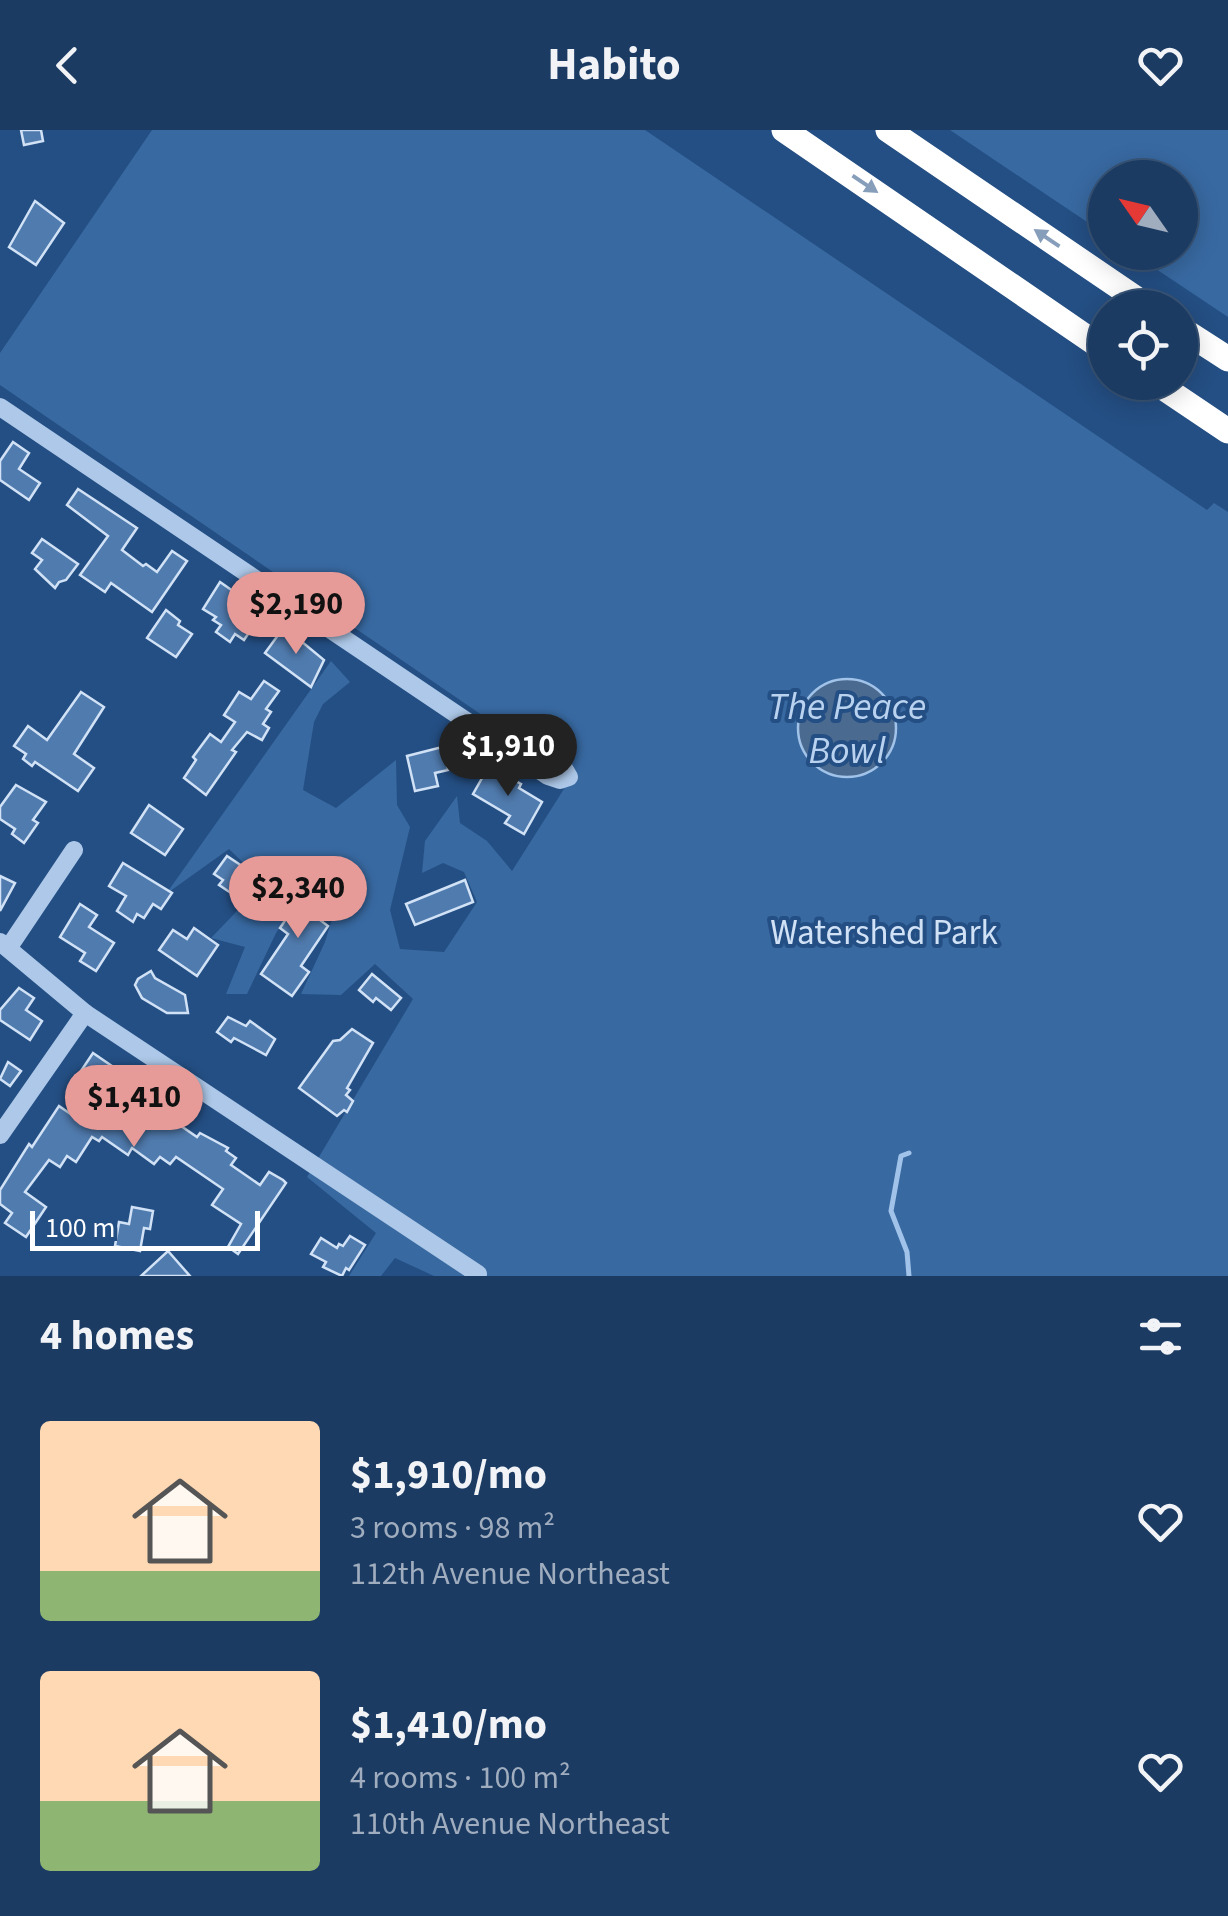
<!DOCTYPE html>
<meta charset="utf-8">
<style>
body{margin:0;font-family:"Source Sans 3",sans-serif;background:#244269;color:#f1f3f6;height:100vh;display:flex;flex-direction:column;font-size:38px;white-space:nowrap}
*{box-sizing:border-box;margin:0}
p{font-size:32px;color:#a0adbe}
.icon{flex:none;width:55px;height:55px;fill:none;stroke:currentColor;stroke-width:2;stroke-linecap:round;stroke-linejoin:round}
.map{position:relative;height:1146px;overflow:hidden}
.details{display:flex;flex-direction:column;background:#1b3b63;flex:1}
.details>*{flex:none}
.needle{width:65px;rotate:304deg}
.tools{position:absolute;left:1088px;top:30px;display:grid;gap:20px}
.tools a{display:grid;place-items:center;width:110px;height:110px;border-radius:50%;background:#1b3b63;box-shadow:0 5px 25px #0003,0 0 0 2px #395578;font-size:50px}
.scale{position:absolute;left:30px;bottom:25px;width:230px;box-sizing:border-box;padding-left:10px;border:5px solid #fff;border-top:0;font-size:28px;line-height:35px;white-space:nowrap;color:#fff;-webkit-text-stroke:8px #244f84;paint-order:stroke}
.price{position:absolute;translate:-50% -85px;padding:0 22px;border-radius:35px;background:#e69b98;color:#111;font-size:32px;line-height:65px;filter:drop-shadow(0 2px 5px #0008)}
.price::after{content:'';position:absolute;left:50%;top:60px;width:30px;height:22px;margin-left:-15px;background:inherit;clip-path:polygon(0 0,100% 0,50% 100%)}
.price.current{background:#222;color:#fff}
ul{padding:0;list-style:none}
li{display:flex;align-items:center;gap:30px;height:250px;padding:0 40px}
li span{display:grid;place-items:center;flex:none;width:280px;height:200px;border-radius:10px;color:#555}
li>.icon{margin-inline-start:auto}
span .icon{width:120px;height:120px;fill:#fffc;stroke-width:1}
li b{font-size:42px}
h2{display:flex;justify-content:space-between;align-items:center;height:120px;padding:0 40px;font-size:42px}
header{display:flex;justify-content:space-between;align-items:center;height:130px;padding:0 40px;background:#1b3b63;font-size:45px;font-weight:700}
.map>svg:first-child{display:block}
.green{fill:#3869a1}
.water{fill:#4b6a90;stroke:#a1c3e9;stroke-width:2.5}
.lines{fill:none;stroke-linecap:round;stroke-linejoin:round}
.stream{stroke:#a1c3e9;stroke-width:5}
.building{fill:#507bae;stroke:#d1e2f6;stroke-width:2.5}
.minor{stroke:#adc8e8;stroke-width:18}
.highway{stroke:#fff;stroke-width:25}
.oneway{fill:#879ebb}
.labels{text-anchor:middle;stroke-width:8;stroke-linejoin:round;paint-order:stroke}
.park-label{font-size:35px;fill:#d1e2f6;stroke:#244f84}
.water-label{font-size:38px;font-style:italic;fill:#b9d2ef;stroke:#244f84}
</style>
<header><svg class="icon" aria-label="back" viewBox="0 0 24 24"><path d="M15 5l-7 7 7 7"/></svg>Habito<svg class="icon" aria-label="heart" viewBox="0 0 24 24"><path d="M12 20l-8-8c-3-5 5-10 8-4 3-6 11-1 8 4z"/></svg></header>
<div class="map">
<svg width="1228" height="1146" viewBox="0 0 1228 1146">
<rect width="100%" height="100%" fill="#244f84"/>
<!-- green -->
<g class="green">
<polygon points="152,0 645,0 1207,380 1214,373 1228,382 1228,1146 434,1146 395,1128 381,1146 349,1146 376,1103 307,1047 413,869 375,834 341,865 301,864 325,812 338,769 312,749 276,803 247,864 226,864 245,817 211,808 264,753 229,719 166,764 331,531 350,552 323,574 314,592 303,660 336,678 396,630 397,675 410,697 390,780 400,819 444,822 477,772 464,742 443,733 422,743 425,711 457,666 460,693 487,711 512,741 569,651 568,644 0,255 0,223"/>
<polygon points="950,0 1228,0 1228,187 1132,123 1180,122 1180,48 1105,48 1105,104"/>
</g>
<!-- water -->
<circle class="water" cx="847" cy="598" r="49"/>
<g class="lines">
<!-- stream -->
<polyline class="stream" points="909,1023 901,1026 891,1081 907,1122 909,1146"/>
</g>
<!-- building -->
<g class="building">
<polygon points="21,0 41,0 43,11 24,15"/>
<polygon points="35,71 64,93 36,135 9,117"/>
<polygon points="13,312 29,323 19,339 40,353 29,370 0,350 0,331"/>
<polygon points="78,359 137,398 122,420 143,436 146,434 157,442 172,421 187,431 152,482 111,453 105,462 80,445 108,406 67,375"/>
<polygon points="42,409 78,434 66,450 59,452 55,458 35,439 42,430 32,423"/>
<polygon points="220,452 263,482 244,510 235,504 230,512 216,502 221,495 213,490 216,487 203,479"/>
<polygon points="166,480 180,491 178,495 192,504 176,527 147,508"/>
<polygon points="284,497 324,530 311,557 265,523"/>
<polygon points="264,551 279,561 266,579 271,582 263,594 269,598 262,610 247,602 232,620 236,622 206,665 184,648 196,630 193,627 210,604 221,612 235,592 224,585 239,562 251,569"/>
<polygon points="81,562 104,577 74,624 94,638 78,661 35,632 32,636 23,629 26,624 14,616 28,596 47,610"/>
<polygon points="458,613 462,629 447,633 448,640 435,643 438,656 415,661 407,626"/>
<polygon points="489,636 521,654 519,658 542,672 524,704 505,693 510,686 473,664"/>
<polygon points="16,655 46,672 33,690 38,693 24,713 12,704 15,699 0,689 0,677"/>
<polygon points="149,675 183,699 165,725 131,703"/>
<polygon points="227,726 254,744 244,765 240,762 237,767 219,755 223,750 214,744"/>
<polygon points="123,733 172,763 161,779 153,774 144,788 137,784 133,792 117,781 126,766 109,756"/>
<polygon points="0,746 15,753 0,781"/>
<polygon points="465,750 473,772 415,795 406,774"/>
<polygon points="310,754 333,770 320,790 328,796 301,836 309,842 292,866 261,844 288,804 280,798"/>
<polygon points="80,774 97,785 89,797 114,813 96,841 80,831 85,823 60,807"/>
<polygon points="194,798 218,815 197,846 159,820 173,800 187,809"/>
<polygon points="151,841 155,848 185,865 188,883 167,883 142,868 135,855 138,849"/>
<polygon points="372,844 401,868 391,880 376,868 373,872 359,860"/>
<polygon points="19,858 34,868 26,880 42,891 30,910 0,890 0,880"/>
<polygon points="228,887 246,896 250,891 275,909 266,925 234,908 231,912 217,902"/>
<polygon points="352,899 373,913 347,958 350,960 346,965 353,971 347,982 344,980 337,986 299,958 333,911 340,910"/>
<polygon points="93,923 173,978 168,987 197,1007 200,1003 228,1018 226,1021 236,1028 231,1035 260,1055 269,1042 283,1050 286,1053 238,1124 228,1117 241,1094 212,1075 223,1059 176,1027 170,1034 160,1027 154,1034 132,1018 128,1025 102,1007 99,1011 92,1007 76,1032 67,1026 60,1037 49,1030 25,1062 46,1077 26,1107 5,1093 12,1083 0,1074 0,1060 29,1014 32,1017 59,976 75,987 91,966 73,953"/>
<polygon points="8,932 21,941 10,956 0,949"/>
<polygon points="132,1077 153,1081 150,1099 144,1098 140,1121 115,1116 119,1092 129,1094"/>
<polygon points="350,1106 365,1115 349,1140 346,1138 342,1146 323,1137 326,1132 311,1124 321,1108 337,1118 339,1114 343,1116"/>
<polygon points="168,1121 190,1146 141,1146"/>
</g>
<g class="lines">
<!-- minor -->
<g class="minor">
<polyline points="0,277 548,646 560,650 569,647 551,616 531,610 508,619"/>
<polyline points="0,812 85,883 478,1144 477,1146"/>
<polyline points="9,817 74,720"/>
<polyline points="0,1005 85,883"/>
</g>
<!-- highway -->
<g class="highway">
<polyline points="784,0 1105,220"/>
<polyline points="888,0 1150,178"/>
<polyline points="1180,198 1228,229"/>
<polyline points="1155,252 1228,301"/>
</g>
</g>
<!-- one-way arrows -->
<defs><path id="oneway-solid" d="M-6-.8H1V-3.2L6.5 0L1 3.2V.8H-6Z" transform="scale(2.5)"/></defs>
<g class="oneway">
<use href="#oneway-solid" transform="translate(865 54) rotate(34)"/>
<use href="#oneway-solid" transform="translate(1047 108) rotate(-146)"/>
</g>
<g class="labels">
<!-- park labels -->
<g class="park-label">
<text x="884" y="814">Watershed Park</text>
</g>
<!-- water labels -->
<g class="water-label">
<text x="847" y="589">The Peace<tspan x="847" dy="44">Bowl</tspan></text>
</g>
</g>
</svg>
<div class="tools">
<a><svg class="needle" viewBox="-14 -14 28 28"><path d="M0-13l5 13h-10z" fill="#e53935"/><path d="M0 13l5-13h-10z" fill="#a0adbe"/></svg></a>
<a><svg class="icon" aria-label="locate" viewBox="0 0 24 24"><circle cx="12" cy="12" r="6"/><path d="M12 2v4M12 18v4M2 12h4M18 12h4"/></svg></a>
</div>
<div class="scale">100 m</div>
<b class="price" style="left:296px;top:527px">$2,190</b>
<b class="price current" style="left:508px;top:669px">$1,910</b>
<b class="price" style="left:298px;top:811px">$2,340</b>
<b class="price" style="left:134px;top:1020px">$1,410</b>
</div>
<section class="details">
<h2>4 homes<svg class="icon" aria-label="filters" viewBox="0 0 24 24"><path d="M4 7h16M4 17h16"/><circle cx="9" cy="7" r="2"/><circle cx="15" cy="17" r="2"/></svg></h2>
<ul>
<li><span style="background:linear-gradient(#ffd9b3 75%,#8fb573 0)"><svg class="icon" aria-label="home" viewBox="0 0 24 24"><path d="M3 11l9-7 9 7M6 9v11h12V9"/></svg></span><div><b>$1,910/mo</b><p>3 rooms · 98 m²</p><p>112th Avenue Northeast</p></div><svg class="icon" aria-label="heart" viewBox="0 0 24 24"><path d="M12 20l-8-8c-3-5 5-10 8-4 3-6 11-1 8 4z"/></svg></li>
<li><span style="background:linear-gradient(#ffd9b3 65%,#8fb573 0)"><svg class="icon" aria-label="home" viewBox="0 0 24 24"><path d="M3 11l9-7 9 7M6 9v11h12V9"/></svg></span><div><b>$1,410/mo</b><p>4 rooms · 100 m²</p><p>110th Avenue Northeast</p></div><svg class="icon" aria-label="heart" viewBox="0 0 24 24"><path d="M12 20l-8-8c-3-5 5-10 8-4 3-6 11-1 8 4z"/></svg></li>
</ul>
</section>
